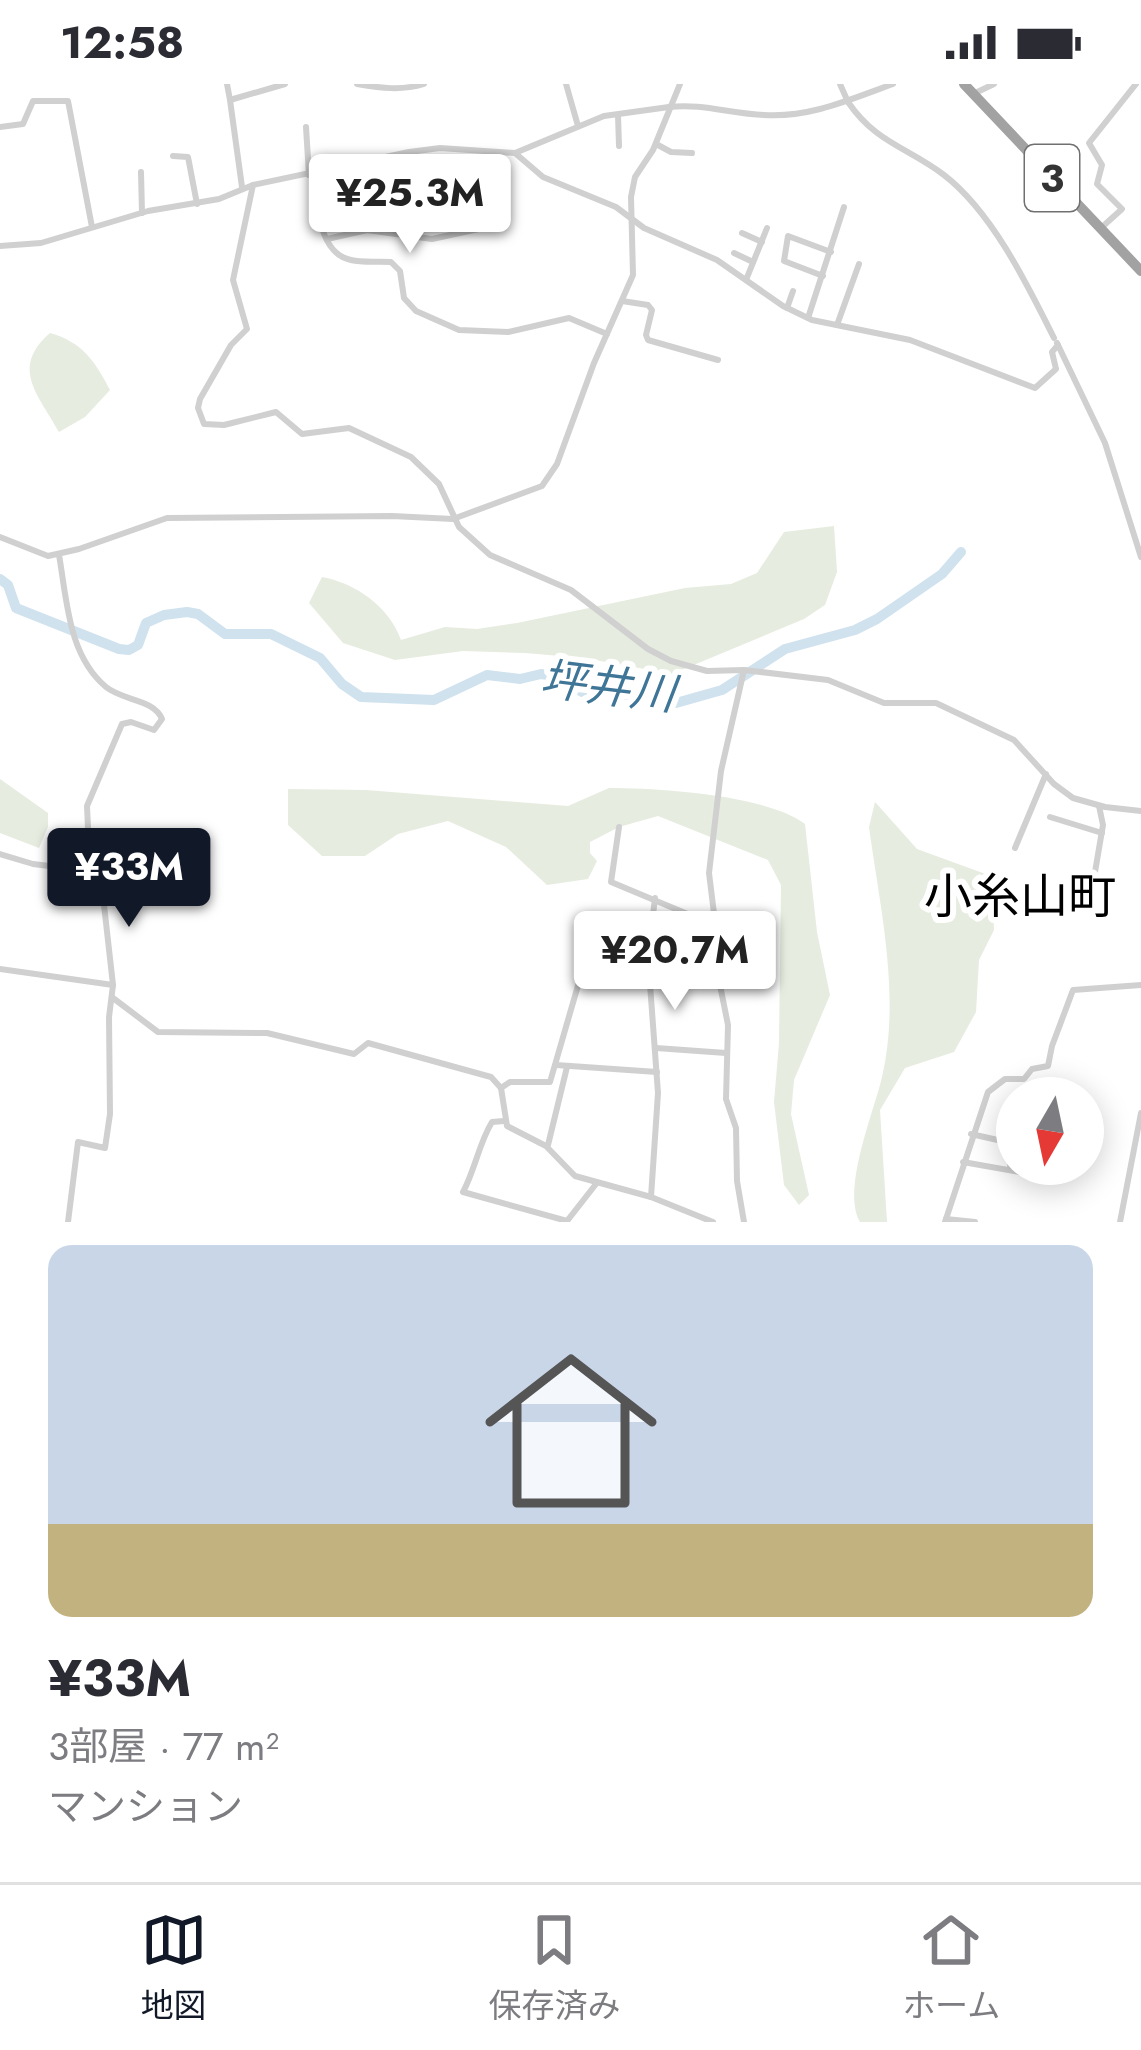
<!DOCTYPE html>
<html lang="ja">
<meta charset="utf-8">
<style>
body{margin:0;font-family:Jost,"Noto Sans JP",sans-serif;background:#f7f7f7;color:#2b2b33;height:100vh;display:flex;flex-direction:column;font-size:45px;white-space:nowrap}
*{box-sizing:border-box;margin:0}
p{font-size:39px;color:#7c7c81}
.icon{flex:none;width:66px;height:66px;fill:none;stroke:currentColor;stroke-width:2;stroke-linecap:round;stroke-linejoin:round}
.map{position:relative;height:1138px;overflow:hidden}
.panel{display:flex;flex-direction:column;background:#fff;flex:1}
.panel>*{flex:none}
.needle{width:78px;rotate:189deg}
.buttons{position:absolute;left:996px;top:993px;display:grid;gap:24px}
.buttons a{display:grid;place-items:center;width:108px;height:108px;border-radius:50%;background:#fff;box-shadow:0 6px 30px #0003;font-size:60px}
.price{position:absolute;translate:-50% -102px;padding:0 27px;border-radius:12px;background:#fff;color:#222;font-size:39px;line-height:78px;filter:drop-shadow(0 3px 6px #0008)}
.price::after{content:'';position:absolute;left:50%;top:72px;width:36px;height:27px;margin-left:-18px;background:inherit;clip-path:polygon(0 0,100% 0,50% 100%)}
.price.current{background:#111827;color:#fff}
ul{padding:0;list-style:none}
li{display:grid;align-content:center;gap:24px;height:636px;padding:0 48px}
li+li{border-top:3px solid #e1e1e2}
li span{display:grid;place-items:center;height:372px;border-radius:24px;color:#555}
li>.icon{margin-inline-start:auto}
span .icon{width:216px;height:216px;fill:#fffc;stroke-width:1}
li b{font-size:51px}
.status{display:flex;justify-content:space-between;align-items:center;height:84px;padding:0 60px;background:#fff;direction:ltr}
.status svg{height:33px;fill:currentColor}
.tabs{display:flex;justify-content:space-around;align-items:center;height:168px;border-top:3px solid #e1e1e2;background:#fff;font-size:33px;color:#7c7c81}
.tabs a{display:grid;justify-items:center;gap:6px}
.tabs .current{color:#111827}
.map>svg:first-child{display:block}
.green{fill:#e6ecdf}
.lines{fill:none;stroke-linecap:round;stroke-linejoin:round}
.river{stroke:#cfe2ee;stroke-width:10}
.minor{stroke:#d0d0d0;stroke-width:6}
.tertiary{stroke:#d0d0d0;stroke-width:6}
.trunk{stroke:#a2a2a2;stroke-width:10}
.labels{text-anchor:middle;stroke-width:12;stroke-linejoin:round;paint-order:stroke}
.shield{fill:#fff;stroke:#707070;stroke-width:3}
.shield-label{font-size:39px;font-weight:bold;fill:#333}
.water-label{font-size:45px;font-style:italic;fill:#3f7597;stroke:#fff}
.quarter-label{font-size:48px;fill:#000;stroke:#fff}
</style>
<div class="status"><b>12:58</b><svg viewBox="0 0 49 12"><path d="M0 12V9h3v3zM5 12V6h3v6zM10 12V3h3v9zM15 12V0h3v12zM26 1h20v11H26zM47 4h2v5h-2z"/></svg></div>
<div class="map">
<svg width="1141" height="1138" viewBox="0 0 1141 1138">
<rect width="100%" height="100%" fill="#fff"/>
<!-- green -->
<g class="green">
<path d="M50,249C82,258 95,277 110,306L85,333L59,348C38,310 10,284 50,249Z"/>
<path d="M834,442L837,488L825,521L804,535L672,590L584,574L525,569L463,567L395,576L343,559L309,519L322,493C355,499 389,522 401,556L445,543L477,545L517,539L685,504L731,500L757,489L784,448Z"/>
<polygon points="0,695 48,729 48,743 39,764 0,749"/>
<path d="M609,704C659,704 767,711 805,740L817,848L830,911L794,996L791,1030L809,1111L799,1121L784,1101L774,1018L779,959L781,801L768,776L658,732L619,743L590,758V769L597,777L588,795L547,801L506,763L448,737L398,750L365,772H322L288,741V705L366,706L568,722Z"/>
<path d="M875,718L917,765L991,792L994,846L979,876L976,928L954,968L905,984L880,1026L887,1138H860C841,1106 874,1028 882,993C901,912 880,824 869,743Z"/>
</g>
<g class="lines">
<!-- river -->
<polyline class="river" points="0,495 8,501 16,524 119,565 129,566 138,561 146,539 164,531 187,528 198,530 225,550 271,550 320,574 342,600 361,613 434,616 487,591 520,595 541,590 555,592 582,608 609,608 676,619 722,606 785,565 855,546 877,535 942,490 961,468"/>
<!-- minor -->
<g class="minor">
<polyline points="227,0 230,16"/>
<path d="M357,0C381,4 401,7 424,0"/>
<polyline points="566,0 578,42"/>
<polyline points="840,0 848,18"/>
<polyline points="973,10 994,0"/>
<path d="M669,23C702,19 731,30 764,31C810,34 851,15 893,0"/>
<polyline points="618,31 619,62"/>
<polyline points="0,43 23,40 33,17 68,17 92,143"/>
<polyline points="306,43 309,91"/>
<polyline points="656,60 671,68 692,69"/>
<polyline points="173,72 188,73 197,120"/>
<polyline points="141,88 142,129"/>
<path d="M313,90C318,118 317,169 351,176C363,179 378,177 391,178L400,187L404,214L416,227L459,246L508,248L569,234L607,250"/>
<polyline points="253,101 233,196 247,245 231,261 200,315 198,324 204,340 224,341 276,328 302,350 349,344 411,373 439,400 459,443 490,471 571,506 648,565 671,577 707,587 744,586 828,596 884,619 936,619 1014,656 1054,700 1073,714 1105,723 1141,727"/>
<polyline points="242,103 230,16 285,0"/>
<polyline points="1101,144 1122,125 1097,100 1102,81 1089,59 1136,0"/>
<polyline points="742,149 762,158"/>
<polyline points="327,155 367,146 432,155 483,144"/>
<polyline points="0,162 41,159 148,127 219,115 253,101 409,68 440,64 515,69 543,93 616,123 644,144 717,176 783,222 812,236 910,256 1035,304 1056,285 1052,268 1058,261"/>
<polyline points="734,169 753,178"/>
<polyline points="823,192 784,177 788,152 831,168"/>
<polyline points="746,196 767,144"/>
<polyline points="622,217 648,221 652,226 646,251 648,256 718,276"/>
<polyline points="787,224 793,207"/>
<polyline points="808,234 844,123"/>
<polyline points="837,241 859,180"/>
<polyline points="1057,259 1105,359 1141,473"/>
<polyline points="0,453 48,472 79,465 167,434 392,432 453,435 542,402 557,380 594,279 633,191 631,113 635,93 653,66 680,0"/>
<path d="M59,471C67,516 68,571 106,603C123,617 154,615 162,635L154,646L131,638L122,640L87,722L90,787L104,821L113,901L109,933L110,1030L105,1064L78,1058L68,1138"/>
<polyline points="1050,733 1102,749"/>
<polyline points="619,743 611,798 690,831 698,852 714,876"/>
<polyline points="1015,764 1046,690"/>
<polyline points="0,770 33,780 90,787"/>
<polyline points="1074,794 1095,788 1103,741 1099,722"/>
<polyline points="0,885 113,901"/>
<polyline points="113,914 158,948 267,949 354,970 368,959 491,993 501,1004 507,1042 546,1062 575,1092 651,1113 713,1138"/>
<polyline points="656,964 726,969"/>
<polyline points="556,981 657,988"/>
<polyline points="501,1004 510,998 550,998 588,867 648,873"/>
<path d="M504,1037L492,1038C479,1059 475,1086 463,1108L567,1137L596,1100"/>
<polyline points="971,1050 1011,1059 1010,1086"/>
<polyline points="548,1061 567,983"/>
<polyline points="963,1078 1053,1094"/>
<polyline points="651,1113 658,1009 648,873 655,814"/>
<polyline points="946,1135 975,1138"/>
<polyline points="744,1138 737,1097 736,1044 726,1015 728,941 717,886 718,862 709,789 721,687 744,586"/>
<polyline points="945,1138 988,1008 1005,995 1024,995 1032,985 1048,982 1052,962 1073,906 1141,901"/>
<polyline points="1120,1138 1141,1029"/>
</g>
<!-- tertiary -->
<g class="tertiary">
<path d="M848,18C876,59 907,63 944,91C992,128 1027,200 1054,254"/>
<polyline points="515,69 604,32 669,23"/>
</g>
<!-- trunk -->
<polyline class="trunk" points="964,0 1141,187"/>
</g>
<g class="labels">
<!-- shield labels -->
<rect class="shield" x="1025" y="61" width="54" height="66" rx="9"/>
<g class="shield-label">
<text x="1052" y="108">3</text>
</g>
<!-- water labels -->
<g class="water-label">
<text transform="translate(608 602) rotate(7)" y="16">坪井川</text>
</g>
<!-- quarter labels -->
<g class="quarter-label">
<text x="1020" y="829">小糸山町</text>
</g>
</g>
</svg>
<div class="buttons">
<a><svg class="needle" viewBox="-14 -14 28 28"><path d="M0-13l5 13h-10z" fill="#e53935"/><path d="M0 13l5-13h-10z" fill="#7c7c81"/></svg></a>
</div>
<b class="price" style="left:410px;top:172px">¥25.3M</b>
<b class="price current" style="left:129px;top:846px">¥33M</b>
<b class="price" style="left:675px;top:929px">¥20.7M</b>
</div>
<section class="panel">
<ul>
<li><span style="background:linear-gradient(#c9d6e8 75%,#c2b280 0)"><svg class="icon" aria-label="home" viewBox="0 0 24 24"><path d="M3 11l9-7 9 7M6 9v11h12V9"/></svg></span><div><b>¥33M</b><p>3部屋 · 77 m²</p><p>マンション</p></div></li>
</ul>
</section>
<nav class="tabs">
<a class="current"><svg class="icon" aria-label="map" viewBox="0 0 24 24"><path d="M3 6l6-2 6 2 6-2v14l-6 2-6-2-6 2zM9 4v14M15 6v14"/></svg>地図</a>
<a><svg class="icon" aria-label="saved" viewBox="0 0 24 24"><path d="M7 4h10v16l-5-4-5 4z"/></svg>保存済み</a>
<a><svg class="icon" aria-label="home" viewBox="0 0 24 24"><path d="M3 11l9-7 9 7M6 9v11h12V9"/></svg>ホーム</a>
</nav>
